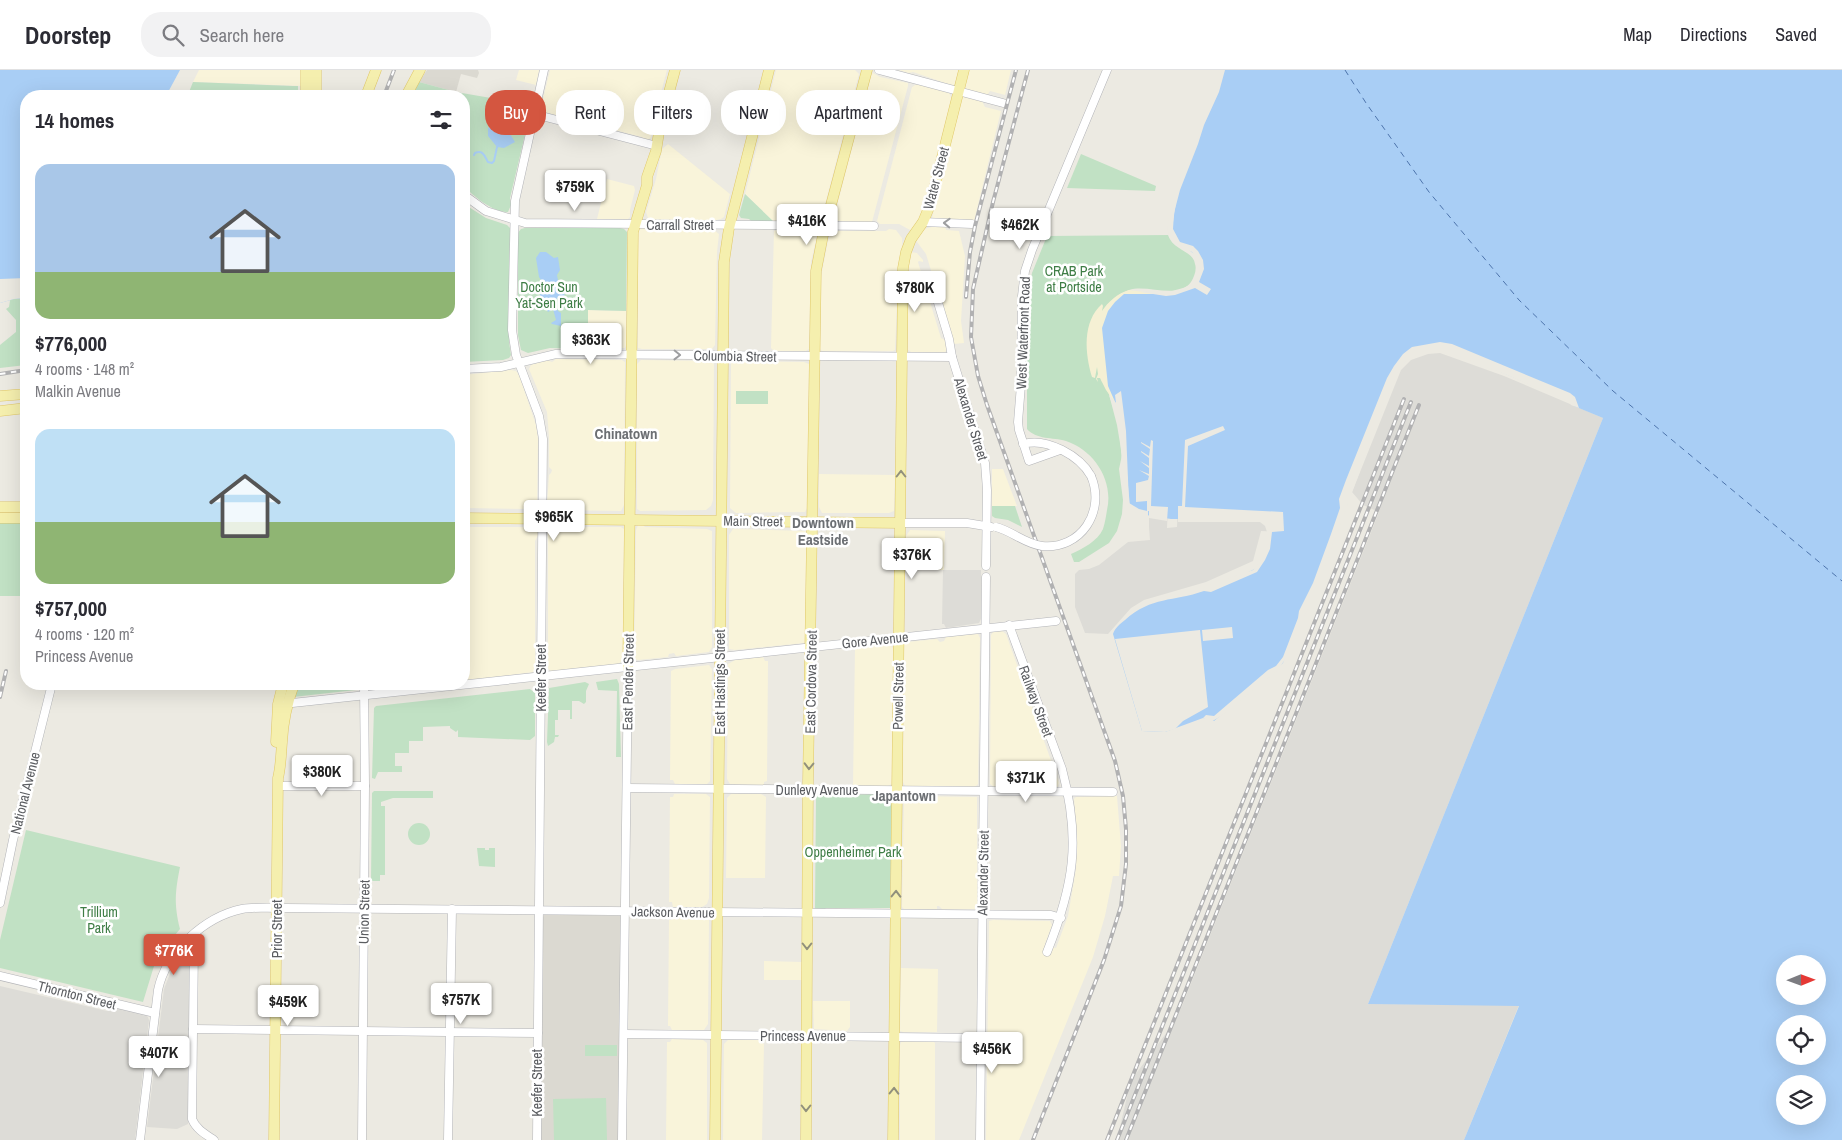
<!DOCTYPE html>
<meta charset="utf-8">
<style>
body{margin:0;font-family:"Archivo Narrow",sans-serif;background:#f2f2f3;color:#2b2b33;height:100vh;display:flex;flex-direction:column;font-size:19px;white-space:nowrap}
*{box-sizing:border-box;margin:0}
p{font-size:16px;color:#7c7c81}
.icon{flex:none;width:28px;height:28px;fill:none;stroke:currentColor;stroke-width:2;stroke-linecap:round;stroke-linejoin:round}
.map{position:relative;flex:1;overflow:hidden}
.sheet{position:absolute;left:20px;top:20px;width:450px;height:600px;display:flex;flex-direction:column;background:#fff;border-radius:20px;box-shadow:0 5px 20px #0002}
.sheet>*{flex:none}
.banner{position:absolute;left:485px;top:20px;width:475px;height:45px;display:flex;gap:10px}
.needle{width:32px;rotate:89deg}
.controls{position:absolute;left:1776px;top:885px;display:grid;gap:10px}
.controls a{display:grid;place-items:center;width:50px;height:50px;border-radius:50%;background:#fff;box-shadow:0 5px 20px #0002;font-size:25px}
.price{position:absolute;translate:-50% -42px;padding:0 11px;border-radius:5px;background:#fff;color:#222;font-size:16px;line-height:32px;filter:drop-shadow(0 1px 2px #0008)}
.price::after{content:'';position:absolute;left:50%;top:30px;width:15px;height:11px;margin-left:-8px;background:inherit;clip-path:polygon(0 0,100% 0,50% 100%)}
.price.current{background:#d45640;color:#fff}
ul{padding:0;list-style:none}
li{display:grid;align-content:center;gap:10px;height:265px;padding:0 15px}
li span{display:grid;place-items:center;height:155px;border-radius:15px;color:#555}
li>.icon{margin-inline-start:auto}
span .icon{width:90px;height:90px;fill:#fffc;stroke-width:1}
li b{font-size:21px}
h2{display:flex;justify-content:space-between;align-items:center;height:60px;padding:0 15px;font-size:21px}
.chip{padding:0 18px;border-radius:20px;background:#fff;box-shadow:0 5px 20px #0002;font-size:18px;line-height:45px}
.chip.current{background:#d45640;color:#fff}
header{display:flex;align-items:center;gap:30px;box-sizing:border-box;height:70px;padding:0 25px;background:#fff;border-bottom:1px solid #e1e1e2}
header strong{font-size:24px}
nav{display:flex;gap:28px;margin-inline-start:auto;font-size:18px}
.search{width:350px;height:45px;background:#f2f2f3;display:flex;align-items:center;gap:12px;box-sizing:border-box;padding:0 18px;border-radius:20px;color:#7c7c81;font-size:19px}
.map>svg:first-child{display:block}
.commercial{fill:#f9f4da}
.industrial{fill:#dddcd7}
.education{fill:#dbd9d1}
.green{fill:#c1e1c4}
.sand{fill:#f5f0d4}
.water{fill:#a9cef5;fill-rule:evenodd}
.pier{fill:#eceae2}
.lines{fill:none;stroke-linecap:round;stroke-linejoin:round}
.stream{stroke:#a9cef5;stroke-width:2}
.ferry{stroke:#4d74ac;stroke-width:1;stroke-dasharray:6 5;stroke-linecap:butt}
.minor-casing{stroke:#b3b4b8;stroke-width:9}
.major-casing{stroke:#e0c767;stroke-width:11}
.minor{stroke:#fff;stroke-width:8}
.major{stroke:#f5efae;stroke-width:10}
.rail-casing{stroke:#b1b1b2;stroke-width:4}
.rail{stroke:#fff;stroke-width:2;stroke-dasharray:5.5;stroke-linecap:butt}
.minor-bridge-casing{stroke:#b3b4b8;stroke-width:9;stroke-linecap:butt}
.minor-bridge{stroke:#fff;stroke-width:8}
.oneway{stroke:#9d9ea0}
.oneway2{stroke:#91907c}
.labels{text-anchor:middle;stroke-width:5;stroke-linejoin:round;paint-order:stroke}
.street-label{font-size:14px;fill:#5b5d61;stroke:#fff}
.park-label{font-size:14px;fill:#3e7d45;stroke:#fff}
.neighbourhood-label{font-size:15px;font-weight:bold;fill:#6c6f73;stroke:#fff}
</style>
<header>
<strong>Doorstep</strong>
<div class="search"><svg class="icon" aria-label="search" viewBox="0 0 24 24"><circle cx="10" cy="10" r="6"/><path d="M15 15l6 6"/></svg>Search here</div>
<nav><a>Map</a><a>Directions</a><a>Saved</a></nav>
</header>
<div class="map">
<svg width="1842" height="1070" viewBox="0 0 1842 1070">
<rect width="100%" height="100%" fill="#eceae2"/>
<!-- commercial -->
<g class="commercial">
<polygon points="199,0 301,0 301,16 193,12"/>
<polygon points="519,0 539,0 536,15 516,10"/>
<polygon points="550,0 667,0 652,57 653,60 651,67 648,70 644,69 642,67 544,42 541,37"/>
<polygon points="776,0 855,0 859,4 821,150 809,150 805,153 783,152 783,148 778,148 775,153 745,124"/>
<polygon points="899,0 960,0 954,16 913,2 909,3"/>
<polygon points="968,0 1011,0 1005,25 990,21 988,24 985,25 966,19 964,15"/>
<polygon points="873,3 880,7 908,13 908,16 872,152 870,154 835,151 834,147 871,5"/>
<polygon points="917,14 949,22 952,29 920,150 914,158 910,160 899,154 880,154 877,151 912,17"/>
<polygon points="965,26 982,31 985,37 1001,41 974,151 935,150 932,148 951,62 962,27"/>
<polygon points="668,74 730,124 724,147 721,149 708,152 657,151 648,148 646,142 656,109 662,79"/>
<polygon points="607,109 634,116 635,120 630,140 630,147 628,149 597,149"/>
<polygon points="936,156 945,156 946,160 959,161 965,186 961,251 964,273 954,274 948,257 949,254 943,240 926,184 917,172 917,168 924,159"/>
<polygon points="641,158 714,160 719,164 717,182 715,275 712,279 642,279 638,278 638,169 637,166 638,161"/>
<polygon points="889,159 896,160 902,168 903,187 897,234 895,280 893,281 822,281 820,279 821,206 830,161 886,161"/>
<polygon points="776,160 815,160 818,162 811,192 809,279 806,281 774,281 771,278 774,161"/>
<polygon points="911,182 917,183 923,190 923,192 919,191 918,192 941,268 947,271 948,279 945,282 911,282 908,280 907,185"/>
<polygon points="588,240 626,241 626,275 625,278 592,279 590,276 588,276"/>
<polygon points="556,289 622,290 625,292 624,435 621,441 552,440 547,435 549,405 551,403 552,400 549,397 549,367 547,342 529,299 531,295 546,290 552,292"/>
<polygon points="641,290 711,291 714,294 713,430 711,436 706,440 640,441 637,439 637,294"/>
<polygon points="735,291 804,292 809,294 808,436 805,442 736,443 730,438 731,296 731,293"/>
<polygon points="511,300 516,301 519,305 536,355 538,369 537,435 532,439 464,438 464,305"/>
<polygon points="992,399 1003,399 1017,436 992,436"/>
<polygon points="819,404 895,405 894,441 889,443 822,443 819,437"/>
<polygon points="553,455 557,457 621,457 624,459 623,589 619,594 551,601 548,599 548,459 550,456"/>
<polygon points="638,455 643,455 645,457 707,459 712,461 712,577 709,582 676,586 674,583 669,584 668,587 638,590 634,589 636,460"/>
<polygon points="464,457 530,457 535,458 538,461 538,465 535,471 535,600 533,602 469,610 464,612"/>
<polygon points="733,459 806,461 806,571 804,573 735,580 729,579 729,465"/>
<polygon points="910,460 945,461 944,500 908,500 905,496 906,466"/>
<polygon points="1002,561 1006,564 1059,713 1057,718 994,717 990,714 991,565 993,562"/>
<polygon points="978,564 980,568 978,714 975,717 905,716 903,712 904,574 907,572 937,569 940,572 944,571 946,567"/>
<polygon points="889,574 893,578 892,714 888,716 853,716 855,579 858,576"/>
<polygon points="763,587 765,591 768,591 767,711 764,712 764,715 730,714 727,709 728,594 735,590"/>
<polygon points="709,595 712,599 710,711 707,714 675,714 673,710 670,710 671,601 675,599"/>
<polygon points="674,724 706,724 710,727 709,828 707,834 702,837 673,837 672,832 669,832 670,727 673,727"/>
<polygon points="731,724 761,724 766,727 765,808 726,808 727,728"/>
<polygon points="904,726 977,727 977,836 975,839 942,839 939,836 937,836 937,839 904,839 902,837"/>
<polygon points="1117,726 1121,776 1119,806 1113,806 1105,846 1093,887 1019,1070 986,1070 989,851 993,850 1050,851 1052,855 1045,874 1056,878 1068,846 1076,799 1077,765 1074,729 1076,727"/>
<polygon points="672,847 703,846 709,850 708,954 704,960 672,960 670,956 668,956 669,850 671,850"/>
<polygon points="764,891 802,892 802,910 764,910"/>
<polygon points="901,898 938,899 937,962 903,962 900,961"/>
<polygon points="813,931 850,931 850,957 847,961 814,959"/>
<polygon points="672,969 703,970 707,973 707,1070 666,1070 667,972 670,972"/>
<polygon points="728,970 759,970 764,974 762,1070 723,1070 724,974"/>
<polygon points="905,971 933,971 935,973 935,1070 900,1070 900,975 901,972"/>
</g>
<!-- industrial -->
<g class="industrial">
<polygon points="1440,283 1504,306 1603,348 1368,934 1519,935 1464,1070 1117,1070 1129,1018 1126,1017 1173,954 1182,936 1379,442 1363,435 1352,422 1401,300 1411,290 1428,284"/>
<polygon points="1149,436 1168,437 1167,458 1177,457 1178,436 1283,442 1283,462 1261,461 1253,491 1206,512 1144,530 1131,538 1108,564 1085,563 1075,537 1075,504 1079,500 1089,499 1099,495 1128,472 1150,470 1149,457"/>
<polygon points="943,500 981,500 981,549 979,553 946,558 944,554 942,554"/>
<polygon points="190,873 192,878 189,885 190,966 188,969 188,1054 177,1059 147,1057 164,919 173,896"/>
<polygon points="0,916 107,941 109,935 147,945 149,950 135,1070 0,1070"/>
</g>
<!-- education -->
<g class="education">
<polygon points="427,0 478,0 479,3 477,8 461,4 456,22 419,12"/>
<polygon points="544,844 621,846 619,1070 540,1070 541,855"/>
</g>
<!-- green -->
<g class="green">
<polygon points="193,12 293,16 298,16 298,21 191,20 204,25 189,22"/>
<path d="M419,12L456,22L532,35L510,128L511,135L508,142C494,143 473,126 464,116V26H412Z"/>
<polygon points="1081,84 1156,116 1155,121 1067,118"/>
<polygon points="745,124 775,153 752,152 749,149 741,148 739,145"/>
<polygon points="464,134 486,148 507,155 510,158 509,272 511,285 509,288 503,290 464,292"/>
<polygon points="525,158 620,158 624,159 627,162 626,241 588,240 588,276 583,279 550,278 528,283 521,280 518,265 518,173 517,164 521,159"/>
<path d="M1168,165C1173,181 1193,180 1195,194C1197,200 1194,207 1191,212C1178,230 1148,214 1129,220C1121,223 1107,232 1103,241C1099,247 1101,260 1100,267C1099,283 1097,297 1102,312L1106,313L1117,355L1122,385L1119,399L1123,430L1122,444L1117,461L1109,473L1079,492H1074L1071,484C1082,479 1098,471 1103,459C1105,453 1106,446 1107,440C1114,411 1094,380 1066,371C1052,367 1037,370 1027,359V226L1032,203L1047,166Z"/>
<polygon points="26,208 26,295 0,298 0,275 16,262 16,250 6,239 9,237 11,224"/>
<rect x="736" y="321" width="32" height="13"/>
<polygon points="992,436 1015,436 1022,457 1008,450 995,448 992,446"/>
<rect x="0" y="452" width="26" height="74"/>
<polygon points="617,609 619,614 621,687 616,687 617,621 598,620 596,612"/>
<polygon points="585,612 589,614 586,621 586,632 584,634 579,631 572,631 572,649 570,649 570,640 558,640 558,650 555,650 555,665 559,665 558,667 555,667 554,672 548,676 547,672 549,618"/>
<polygon points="298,614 359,614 359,618 356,620 293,627"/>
<polygon points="530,619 535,623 535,666 530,670 458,667 458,660 456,662 450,658 450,656 423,657 423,671 409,671 409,683 395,683 395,696 402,696 402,702 378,702 375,709 372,708 374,638 376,636"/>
<polygon points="374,721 433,721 433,728 393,728 381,732 381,736 385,736 385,805 380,805 380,811 371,811 372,723"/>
<polygon points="887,724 892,725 890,838 826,838 824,840 815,840 816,727 819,725"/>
<circle cx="419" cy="764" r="11"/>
<path d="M26,760L180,797C175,822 174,834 180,859L164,878L154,896L143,932L0,898V870Z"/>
<polygon points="477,778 485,778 485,780 489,780 489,778 495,778 495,797 479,796"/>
<rect x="585" y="975" width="32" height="11"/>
<polygon points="606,1028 607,1070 554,1070 553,1029"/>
</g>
<!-- sand -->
<path class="sand" d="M1129,220L1152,223L1145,226L1116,334L1106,320L1100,308H1097L1098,312L1096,309L1098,304L1097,297L1095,308L1092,307C1085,283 1082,252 1102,234L1103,236L1102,241C1108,232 1118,223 1129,220Z"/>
<!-- water -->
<g class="water">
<polygon points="0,0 180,0 166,26 26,26 26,228 14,229 0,233"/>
<path d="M1223,0H1842V1070H1464L1519,936L1368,934L1603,348L1574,336L1573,332L1446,279L1418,281L1397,298L1283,593L1214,651L1203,648L1165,662L1142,661L1113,564C1115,558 1120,554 1125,550C1152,526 1173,532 1204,521C1223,514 1242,506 1260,496L1270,462L1260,449H1171L1146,445L1130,436L1125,385L1116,334L1108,316L1102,258L1108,241L1115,232L1124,224H1172L1192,217L1201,202L1198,187L1171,166L1178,118ZM1785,894H1818V926H1785ZM1785,954H1818V986H1785ZM1785,1014H1818V1046H1785Z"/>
<polygon points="496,53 500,58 505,56 515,72 504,78 497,77 488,66 488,58"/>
<polygon points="540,182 546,182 554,188 558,187 560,200 557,205 558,210 562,212 566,212 564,227 559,226 554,232 558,241 561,243 561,256 552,254 551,253 556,250 553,239 548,242 540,228 541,210 539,207 536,188"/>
</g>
<!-- pier -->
<g class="pier">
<polygon points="1220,0 1225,0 1219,22 1204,55 1198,74 1180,120 1174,143 1173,159 1180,172 1193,176 1198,181 1203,190 1204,199 1199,212 1211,219 1207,225 1195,218 1175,225 1166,226 1140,222 1172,221 1183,218 1190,215 1199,202 1196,188 1192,182 1176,175 1169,167 1167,156 1176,117 1188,81 1194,73 1194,60 1199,53"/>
<polygon points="26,208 26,228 14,229 0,233 0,209"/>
<polygon points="1440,272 1452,274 1570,323 1575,327 1579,338 1571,335 1569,332 1507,305 1445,281 1437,280 1419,283 1404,293 1399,300 1387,328 1323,501 1289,584 1277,601 1221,646 1211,652 1203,648 1206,645 1214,646 1268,600 1276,596 1283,587 1298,548 1299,541 1313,513 1331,464 1340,438 1339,429 1346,410 1387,308 1394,296 1403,284 1412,277"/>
<polygon points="1121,321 1126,361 1129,433 1139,439 1147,441 1147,431 1136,432 1136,413 1148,410 1149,406 1139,400 1149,404 1149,398 1140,391 1149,396 1149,388 1141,382 1141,381 1149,386 1150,379 1141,373 1141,372 1150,377 1151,370 1153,371 1151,436 1168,437 1167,451 1149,448 1149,441 1148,441 1148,448 1145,447 1128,438 1125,434 1119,354 1109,325 1116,333 1115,325"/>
<polygon points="1223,356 1225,360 1188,376 1185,437 1283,442 1284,461 1272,462 1270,479 1265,490 1257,502 1211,522 1204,521 1203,518 1212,514 1253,500 1261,490 1267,462 1265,456 1260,452 1178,452 1178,436 1182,436 1185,370"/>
<polygon points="1232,557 1233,568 1203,571 1202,560"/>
<polygon points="1200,560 1208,637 1183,651 1175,659 1165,662 1142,661 1115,569"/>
</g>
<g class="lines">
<!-- stream -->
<g class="stream">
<path d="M474,85L475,83C483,79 485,87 488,92L492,93L494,91L497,77"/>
<polyline points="464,97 467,97 468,95"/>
</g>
<!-- ferry -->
<polyline class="ferry" points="1345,0 1366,33 1429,122 1519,230 1613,321 1842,511"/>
<defs>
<g id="minor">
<polyline points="879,0 1003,33"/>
<polyline points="534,44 657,76"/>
<polyline points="464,125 486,141 525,153 874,156"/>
<polyline points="923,152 972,154"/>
<polyline points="930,206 949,269 952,287 985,393 987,420 986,496"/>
<polyline points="464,299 501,297 556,284 952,287"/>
<path d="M1023,374C1047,367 1080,386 1091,406"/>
<polyline points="1060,380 1029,391 1019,360 1018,352 1021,315 1022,226 1025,201 1032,180 1107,0"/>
<polyline points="900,453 967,453 991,457"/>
<path d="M1009,555L1062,699C1081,770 1074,815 1047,882"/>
<polyline points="283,634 1056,551"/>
<polyline points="278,716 365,716"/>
<polyline points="627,718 1113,722"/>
<polyline points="0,833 13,770 52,614"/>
<polyline points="285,838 1051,845 1061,848"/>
<path d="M192,866L194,875L192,1049C196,1059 205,1064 214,1070"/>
<polyline points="0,906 155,943"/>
<polyline points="193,959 538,963"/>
<polyline points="624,964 981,968"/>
<path d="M140,1070L158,920C166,882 204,847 242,839C253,837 265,838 277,838"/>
<polyline points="362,1070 365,716 364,614"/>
<polyline points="448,1070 452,839"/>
<polyline points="537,1070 543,369 539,346 516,285 512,260 515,131 544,0"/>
<polyline points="622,1070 628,598"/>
<polyline points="980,1070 986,507"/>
</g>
<g id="major">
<polyline points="306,26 306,0"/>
<polyline points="316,26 316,0"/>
<polyline points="366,26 376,0"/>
<polyline points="406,26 420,0"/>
<polyline points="0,326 26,324"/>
<polyline points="0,341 26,338"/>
<polyline points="0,437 26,437"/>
<polyline points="0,448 26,448"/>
<polyline points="464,448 900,453"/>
<polyline points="628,598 633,162 647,115 647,107 656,81 660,56 675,0"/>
<polyline points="276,672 278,634 283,614"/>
<path d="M274,1070L278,708C281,696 281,684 282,672C283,652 287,633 294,614"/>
<polyline points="715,1070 724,192 729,158 769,0"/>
<polyline points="806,1070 808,713 816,201 823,165 867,0"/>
<polyline points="893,1070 903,198 906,182 911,169 923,152 930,135 964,0"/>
</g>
</defs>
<!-- minor casing -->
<use href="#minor" class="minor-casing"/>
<!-- major casing -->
<use href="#major" class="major-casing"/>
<!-- minor -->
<use href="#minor" class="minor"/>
<!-- major -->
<use href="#major" class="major"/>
<defs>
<g id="rail">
<polyline points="1028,0 993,132 973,219 971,267 978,306 987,335 1115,691 1123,726 1126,759 1126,794 1121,836 1104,890 1033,1070"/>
<polyline points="384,26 394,0"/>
<polyline points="966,227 970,182 975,156 1016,0"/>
<polyline points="0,304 26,300"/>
<polyline points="0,627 6,601"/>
<polyline points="1107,1070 1404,329"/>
<polyline points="1117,1070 1411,332"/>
<polyline points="1126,1070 1419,335"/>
</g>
</defs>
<!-- rail casing -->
<use href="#rail" class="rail-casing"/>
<!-- rail -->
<use href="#rail" class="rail"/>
<defs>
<path id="minor-bridge" d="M996,457C1012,461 1025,474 1042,476C1081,480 1106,441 1091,406"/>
</defs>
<!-- minor-bridge casing -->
<use href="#minor-bridge" class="minor-bridge-casing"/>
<!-- minor-bridge -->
<use href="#minor-bridge" class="minor-bridge"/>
</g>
<!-- one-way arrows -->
<defs><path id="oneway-chevron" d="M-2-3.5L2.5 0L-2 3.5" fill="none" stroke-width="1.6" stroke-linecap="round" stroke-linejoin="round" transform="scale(1.25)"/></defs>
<g class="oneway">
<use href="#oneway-chevron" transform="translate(947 153) rotate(-178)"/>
<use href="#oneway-chevron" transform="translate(677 285) rotate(1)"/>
</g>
<g class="oneway2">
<use href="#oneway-chevron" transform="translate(901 404) rotate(-90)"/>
<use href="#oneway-chevron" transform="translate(809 696) rotate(91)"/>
<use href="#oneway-chevron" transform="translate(896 824) rotate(-89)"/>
<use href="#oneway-chevron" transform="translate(807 876) rotate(90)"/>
<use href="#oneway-chevron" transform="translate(894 1021) rotate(-89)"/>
<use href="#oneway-chevron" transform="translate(806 1038) rotate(90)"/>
</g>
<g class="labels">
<!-- street labels -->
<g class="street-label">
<text transform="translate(936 108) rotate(-75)" y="5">Water Street</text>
<text x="680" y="160">Carrall Street</text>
<text transform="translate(1023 263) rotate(-88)" y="5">West Waterfront Road</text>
<text transform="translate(735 286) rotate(1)" y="5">Columbia Street</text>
<text transform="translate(971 349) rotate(73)" y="5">Alexander Street</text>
<text transform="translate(753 451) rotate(1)" y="5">Main Street</text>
<text transform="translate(875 570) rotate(-6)" y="5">Gore Avenue</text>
<text transform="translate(541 608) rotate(-90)" y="5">Keefer Street</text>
<text transform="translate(628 612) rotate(-89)" y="5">East Pender Street</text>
<text transform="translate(720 612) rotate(-90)" y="5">East Hastings Street</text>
<text transform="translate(811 612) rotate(-89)" y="5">East Cordova Street</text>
<text transform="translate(898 626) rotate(-89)" y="5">Powell Street</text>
<text transform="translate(1036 631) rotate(70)" y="5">Railway Street</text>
<text x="817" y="725">Dunlevy Avenue</text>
<text transform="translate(25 723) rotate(-76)" y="5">National Avenue</text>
<text transform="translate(983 803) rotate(-89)" y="5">Alexander Street</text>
<text transform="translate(364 842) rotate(-89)" y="5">Union Street</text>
<text transform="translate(673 842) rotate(1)" y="5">Jackson Avenue</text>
<text transform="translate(277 859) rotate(-90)" y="5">Prior Street</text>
<text transform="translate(77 925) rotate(14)" y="5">Thornton Street</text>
<text x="803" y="971">Princess Avenue</text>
<text transform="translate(537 1013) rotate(-90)" y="5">Keefer Street</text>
</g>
<!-- park labels -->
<g class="park-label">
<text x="1074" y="206">CRAB Park<tspan x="1074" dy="16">at Portside</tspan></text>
<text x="549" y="222">Doctor Sun<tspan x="549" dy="16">Yat-Sen Park</tspan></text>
<text x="853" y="787">Oppenheimer Park</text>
<text x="99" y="847">Trillium<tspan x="99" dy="16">Park</tspan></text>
</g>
<!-- neighbourhood labels -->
<g class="neighbourhood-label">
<text x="626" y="369">Chinatown</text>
<text x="823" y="458">Downtown<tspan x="823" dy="17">Eastside</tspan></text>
<text x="904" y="731">Japantown</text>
</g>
</g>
</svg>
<div class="controls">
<a><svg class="needle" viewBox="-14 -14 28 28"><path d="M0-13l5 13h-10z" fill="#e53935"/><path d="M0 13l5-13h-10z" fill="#7c7c81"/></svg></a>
<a><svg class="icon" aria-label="locate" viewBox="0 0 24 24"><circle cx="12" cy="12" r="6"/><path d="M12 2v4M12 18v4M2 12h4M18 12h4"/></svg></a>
<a><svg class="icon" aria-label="layers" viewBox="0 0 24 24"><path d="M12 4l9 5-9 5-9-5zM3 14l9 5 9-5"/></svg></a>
</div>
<b class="price" style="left:575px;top:142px">$759K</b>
<b class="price" style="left:807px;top:176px">$416K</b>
<b class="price" style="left:1020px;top:180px">$462K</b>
<b class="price" style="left:915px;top:243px">$780K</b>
<b class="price" style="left:591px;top:295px">$363K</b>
<b class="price" style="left:554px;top:472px">$965K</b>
<b class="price" style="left:912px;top:510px">$376K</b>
<b class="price" style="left:322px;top:727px">$380K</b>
<b class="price" style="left:1026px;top:733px">$371K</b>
<b class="price current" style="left:174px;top:906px">$776K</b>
<b class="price" style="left:461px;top:955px">$757K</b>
<b class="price" style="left:288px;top:957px">$459K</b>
<b class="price" style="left:992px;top:1004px">$456K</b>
<b class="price" style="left:159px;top:1008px">$407K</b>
<div class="banner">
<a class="chip current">Buy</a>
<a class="chip">Rent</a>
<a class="chip">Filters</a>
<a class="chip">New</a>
<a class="chip">Apartment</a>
</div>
<section class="sheet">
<h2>14 homes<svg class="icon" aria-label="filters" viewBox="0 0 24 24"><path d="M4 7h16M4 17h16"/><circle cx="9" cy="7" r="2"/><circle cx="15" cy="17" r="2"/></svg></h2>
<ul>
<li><span style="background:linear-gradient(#a9c7e8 70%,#8fb573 0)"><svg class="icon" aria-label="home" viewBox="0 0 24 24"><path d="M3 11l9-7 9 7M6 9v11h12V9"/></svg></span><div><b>$776,000</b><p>4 rooms · 148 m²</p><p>Malkin Avenue</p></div></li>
<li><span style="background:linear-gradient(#bfe0f5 60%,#8fb573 0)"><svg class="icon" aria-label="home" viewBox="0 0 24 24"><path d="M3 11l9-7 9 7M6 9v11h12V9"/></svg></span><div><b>$757,000</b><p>4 rooms · 120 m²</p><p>Princess Avenue</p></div></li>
</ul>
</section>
</div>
